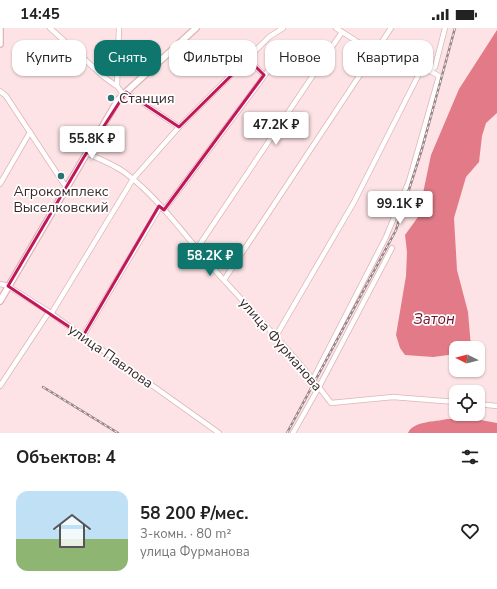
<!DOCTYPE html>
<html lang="ru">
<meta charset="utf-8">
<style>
body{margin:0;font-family:"Nunito Sans",sans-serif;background:#f6f6f6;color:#222;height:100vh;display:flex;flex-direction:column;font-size:15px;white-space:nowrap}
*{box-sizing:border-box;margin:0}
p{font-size:13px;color:#767676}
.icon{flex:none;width:22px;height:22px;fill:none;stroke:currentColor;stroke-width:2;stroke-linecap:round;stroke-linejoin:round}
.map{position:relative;height:405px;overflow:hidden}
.sheet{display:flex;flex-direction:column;background:#fff;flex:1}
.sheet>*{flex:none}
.hud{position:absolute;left:12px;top:12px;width:473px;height:36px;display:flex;gap:8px}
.needle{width:26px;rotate:276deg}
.tools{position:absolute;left:449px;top:313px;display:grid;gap:8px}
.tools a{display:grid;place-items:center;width:36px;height:36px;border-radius:8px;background:#fff;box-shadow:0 1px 3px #0004;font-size:20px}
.price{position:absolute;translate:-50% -34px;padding:0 9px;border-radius:4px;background:#fff;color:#222;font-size:13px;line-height:26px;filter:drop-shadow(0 1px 2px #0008)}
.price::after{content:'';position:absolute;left:50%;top:24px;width:12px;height:9px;margin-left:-6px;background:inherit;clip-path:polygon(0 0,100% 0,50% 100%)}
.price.selected{background:#0f766e;color:#fff}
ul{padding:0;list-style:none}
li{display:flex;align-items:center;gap:12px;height:100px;padding:0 16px}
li+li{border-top:1px solid #e0e0e0}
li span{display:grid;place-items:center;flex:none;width:112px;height:80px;border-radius:12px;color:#555}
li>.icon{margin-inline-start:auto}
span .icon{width:48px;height:48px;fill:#fffc;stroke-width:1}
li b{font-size:17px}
h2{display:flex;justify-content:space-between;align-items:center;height:48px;padding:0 16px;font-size:17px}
.pill{padding:0 14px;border-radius:12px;background:#fff;box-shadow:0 1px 3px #0004;font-size:14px;line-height:36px}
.pill.selected{background:#0f766e;color:#fff}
.status{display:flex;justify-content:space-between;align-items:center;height:28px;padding:0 20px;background:#fff;direction:ltr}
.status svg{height:11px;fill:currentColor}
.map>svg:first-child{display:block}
.water{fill:#e27b87}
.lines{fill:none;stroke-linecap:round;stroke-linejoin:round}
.minor-casing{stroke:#deb5b7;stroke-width:6}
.tertiary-casing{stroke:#deb5b7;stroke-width:8}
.minor{stroke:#fff;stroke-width:4.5}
.tertiary{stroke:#fff;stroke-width:5.5}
.rail-casing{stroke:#9a8587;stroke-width:2.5}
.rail{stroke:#fff;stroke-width:1;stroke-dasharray:3;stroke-linecap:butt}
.marked{fill:none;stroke:#c2185b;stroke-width:3;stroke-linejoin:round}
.poi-dot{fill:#287372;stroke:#fff;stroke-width:1.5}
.labels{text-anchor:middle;stroke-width:3.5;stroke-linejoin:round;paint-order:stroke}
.poi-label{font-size:14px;fill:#39292b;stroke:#fff;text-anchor:start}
.street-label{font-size:14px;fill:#39292b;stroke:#fff}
.water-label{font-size:15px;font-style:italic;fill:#711429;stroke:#fff}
</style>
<div class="status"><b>14:45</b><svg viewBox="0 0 49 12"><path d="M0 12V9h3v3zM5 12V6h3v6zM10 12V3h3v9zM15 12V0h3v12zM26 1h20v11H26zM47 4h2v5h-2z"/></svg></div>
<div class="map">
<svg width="497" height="405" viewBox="0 0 497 405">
<rect width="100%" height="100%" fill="#fde3e5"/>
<!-- water -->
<g class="water">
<polygon points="497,2 497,85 486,95 482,108 479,134 466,149 454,190 457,242 468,284 471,319 456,320 456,326 433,329 405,327 400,320 396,307 406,248 407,224 405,207 418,189 431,127 459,61"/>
<path d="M447,391H475L497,395V405H408C413,393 435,394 447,391Z"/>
</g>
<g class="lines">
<defs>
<g id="minor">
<polyline points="50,0 104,49 115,57"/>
<polyline points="119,0 117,58 123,66"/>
<polyline points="336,0 375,25 402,35 420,44"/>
<polyline points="248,31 264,47"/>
<polyline points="420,44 430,43 435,39 445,0"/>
<polyline points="0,63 6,68 66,159"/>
<polyline points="126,64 179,99"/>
<path d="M86,125C99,131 113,136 124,144C160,170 191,216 221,249C259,291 298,330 331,375L393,369L456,374"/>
<polyline points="0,156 30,104"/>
<polyline points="164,182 274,35"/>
<polyline points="196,222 342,4"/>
<polyline points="224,252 391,0"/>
<polyline points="0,256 8,258 49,284 219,405"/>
<polyline points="51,286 133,151 179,99 269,9 283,0"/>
<polyline points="83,308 160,179"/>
<polyline points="276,308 354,174 420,44"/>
<polyline points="313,351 386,209 409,153 439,48 430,43"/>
<polyline points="0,358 49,284"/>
<polyline points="478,376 497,378"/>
<polyline points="293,405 319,359 392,220"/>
</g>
<g id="tertiary">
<polyline points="0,16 0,0"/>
<polyline points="0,273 118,72 126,64 196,0"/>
</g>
</defs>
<!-- minor casing -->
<use href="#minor" class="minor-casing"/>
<!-- tertiary casing -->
<use href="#tertiary" class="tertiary-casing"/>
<!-- minor -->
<use href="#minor" class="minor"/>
<!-- tertiary -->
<use href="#tertiary" class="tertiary"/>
<defs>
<g id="rail">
<polyline points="43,359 118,405"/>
<polyline points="287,405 396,202 422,121 455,0"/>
</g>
</defs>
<!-- rail casing -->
<use href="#rail" class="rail-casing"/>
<!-- rail -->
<use href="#rail" class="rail"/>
</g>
<!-- marked area -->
<path class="marked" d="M248,31L264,47L164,182L159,178L83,308L8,258L84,129L126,64L179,99Z"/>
<!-- markers -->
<g class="poi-dot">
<circle cx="111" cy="70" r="4"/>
<circle cx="61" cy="148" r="4"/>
</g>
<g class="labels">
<!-- poi labels -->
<g class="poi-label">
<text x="119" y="75">Станция</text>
<text x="61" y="168" text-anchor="middle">Агрокомплекс<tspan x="61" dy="16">Выселковский</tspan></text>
</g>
<!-- street labels -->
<g class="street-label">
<text transform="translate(281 316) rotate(49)" y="5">улица Фурманова</text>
<text transform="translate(111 328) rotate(35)" y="5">улица Павлова</text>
</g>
<!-- water labels -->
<g class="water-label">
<text x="434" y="296">Затон</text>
</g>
</g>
</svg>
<div class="tools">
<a><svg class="needle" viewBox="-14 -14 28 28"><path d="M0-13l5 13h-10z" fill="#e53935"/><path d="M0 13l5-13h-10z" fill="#767676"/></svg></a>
<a><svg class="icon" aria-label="locate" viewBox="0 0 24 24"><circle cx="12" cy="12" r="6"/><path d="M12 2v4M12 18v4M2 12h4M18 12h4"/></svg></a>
</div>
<b class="price" style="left:276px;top:118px">47.2K ₽</b>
<b class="price" style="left:92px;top:132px">55.8K ₽</b>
<b class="price" style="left:400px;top:197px">99.1K ₽</b>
<b class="price selected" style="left:210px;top:249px">58.2K ₽</b>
<div class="hud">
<a class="pill">Купить</a>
<a class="pill selected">Снять</a>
<a class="pill">Фильтры</a>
<a class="pill">Новое</a>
<a class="pill">Квартира</a>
</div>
</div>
<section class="sheet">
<h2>Объектов: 4<svg class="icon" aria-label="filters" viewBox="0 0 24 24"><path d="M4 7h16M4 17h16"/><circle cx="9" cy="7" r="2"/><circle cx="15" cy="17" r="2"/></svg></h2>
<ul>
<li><span style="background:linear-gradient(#bfe0f5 60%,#8fb573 0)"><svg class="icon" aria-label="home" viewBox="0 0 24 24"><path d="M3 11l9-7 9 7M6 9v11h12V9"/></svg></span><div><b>58 200 ₽/мес.</b><p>3-комн. · 80 m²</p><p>улица Фурманова</p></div><svg class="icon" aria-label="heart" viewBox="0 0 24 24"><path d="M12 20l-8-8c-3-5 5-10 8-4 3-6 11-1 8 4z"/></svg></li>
</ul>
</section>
